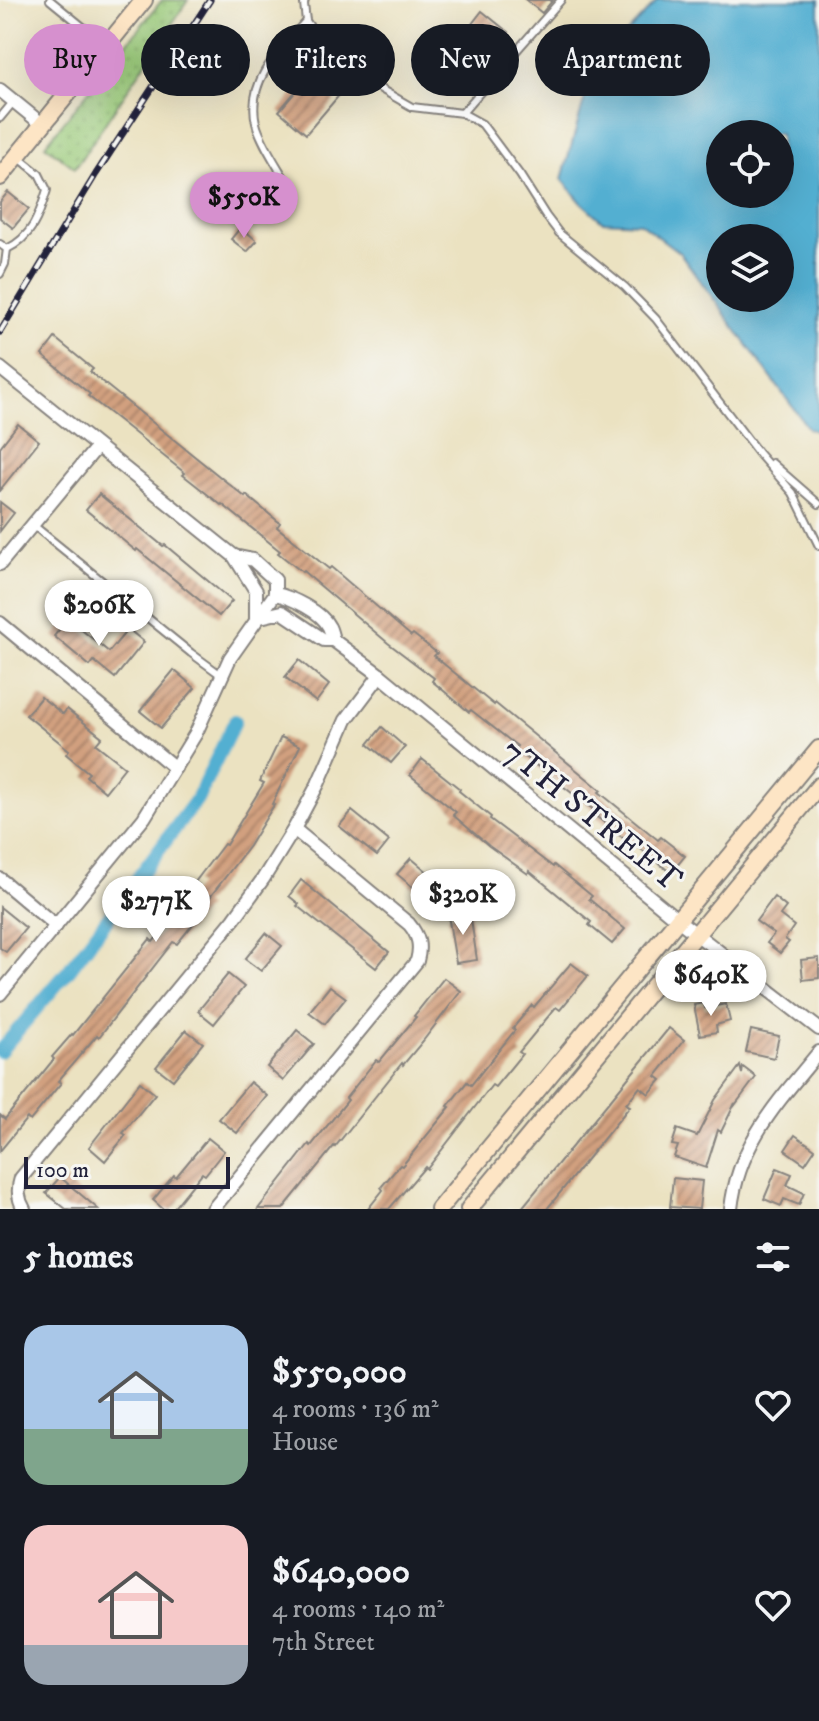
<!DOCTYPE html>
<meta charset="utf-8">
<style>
body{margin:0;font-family:"IM FELL DW Pica",serif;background:#20242c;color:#f1f3f6;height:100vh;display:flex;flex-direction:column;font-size:30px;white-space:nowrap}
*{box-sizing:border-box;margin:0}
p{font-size:26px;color:#9ea1a6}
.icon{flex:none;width:44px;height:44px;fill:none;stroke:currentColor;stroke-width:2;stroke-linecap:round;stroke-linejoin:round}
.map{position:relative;height:1209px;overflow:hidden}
.sheet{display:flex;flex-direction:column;background:#171b24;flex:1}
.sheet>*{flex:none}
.hud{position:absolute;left:24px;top:24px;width:772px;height:72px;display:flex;gap:16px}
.buttons{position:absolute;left:706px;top:120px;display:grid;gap:16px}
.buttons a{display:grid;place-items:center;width:88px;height:88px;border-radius:50%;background:#171b24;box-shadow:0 8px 32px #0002;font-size:40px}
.scale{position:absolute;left:24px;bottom:20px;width:206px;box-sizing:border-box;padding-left:8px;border:4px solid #22223b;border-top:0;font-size:22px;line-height:28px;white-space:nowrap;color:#22223b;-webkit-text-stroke:6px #f6f6f2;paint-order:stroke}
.price{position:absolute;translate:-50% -68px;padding:0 18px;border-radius:28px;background:#fff;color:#222;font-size:26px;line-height:52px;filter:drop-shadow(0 2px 4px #0008)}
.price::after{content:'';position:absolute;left:50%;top:48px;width:24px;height:18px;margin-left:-12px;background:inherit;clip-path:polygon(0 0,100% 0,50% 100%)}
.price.selected{background:#d690ce;color:#111}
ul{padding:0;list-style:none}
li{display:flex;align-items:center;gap:24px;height:200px;padding:0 24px}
li span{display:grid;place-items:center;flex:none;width:224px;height:160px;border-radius:24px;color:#555}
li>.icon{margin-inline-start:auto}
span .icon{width:96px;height:96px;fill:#fffc;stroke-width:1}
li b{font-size:34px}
h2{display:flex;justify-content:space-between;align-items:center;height:96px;padding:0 24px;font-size:34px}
.pill{padding:0 28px;border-radius:36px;background:#171b24;box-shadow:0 8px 32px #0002;font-size:28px;line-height:72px}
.pill.selected{background:#d690ce;color:#111}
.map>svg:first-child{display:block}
.grass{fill:url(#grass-dots);stroke:#5e765a;stroke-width:2}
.water{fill:#53afd1;stroke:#3a6886;stroke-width:2;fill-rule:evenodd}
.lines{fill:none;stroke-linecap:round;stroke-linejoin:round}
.canal{stroke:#53afd1;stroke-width:14}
.building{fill:url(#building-hatch)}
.lane-casing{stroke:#86827e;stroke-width:10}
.street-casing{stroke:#86827e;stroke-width:16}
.secondary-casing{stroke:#86827e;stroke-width:20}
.lane{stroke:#fff;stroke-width:6}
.street{stroke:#fff;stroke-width:12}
.secondary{stroke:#fde5c5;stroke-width:16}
.rail-casing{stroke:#22223b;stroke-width:7}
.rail{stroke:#f6f6f2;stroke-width:4;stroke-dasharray:12;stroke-linecap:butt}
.labels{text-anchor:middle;stroke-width:6;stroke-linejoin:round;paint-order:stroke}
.street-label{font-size:34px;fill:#22223b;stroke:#f6f6f2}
</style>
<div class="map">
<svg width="819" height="1209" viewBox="0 0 819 1209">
<defs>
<pattern id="grass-dots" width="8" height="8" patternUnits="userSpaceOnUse" patternTransform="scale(2)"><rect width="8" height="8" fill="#9bcb7a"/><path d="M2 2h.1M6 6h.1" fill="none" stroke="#85ae6a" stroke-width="1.8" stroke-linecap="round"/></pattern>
<pattern id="building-hatch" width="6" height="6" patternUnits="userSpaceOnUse" patternTransform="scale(2)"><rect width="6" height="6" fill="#d2a07f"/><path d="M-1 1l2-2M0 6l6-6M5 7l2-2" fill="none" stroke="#aa8269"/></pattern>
</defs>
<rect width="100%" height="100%" fill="#f6f6f2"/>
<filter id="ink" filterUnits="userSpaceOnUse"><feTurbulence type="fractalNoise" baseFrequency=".0125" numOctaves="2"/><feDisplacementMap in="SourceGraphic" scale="16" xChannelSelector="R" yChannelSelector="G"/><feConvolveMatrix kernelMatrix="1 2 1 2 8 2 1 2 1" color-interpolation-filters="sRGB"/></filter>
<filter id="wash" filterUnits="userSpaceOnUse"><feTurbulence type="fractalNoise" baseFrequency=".006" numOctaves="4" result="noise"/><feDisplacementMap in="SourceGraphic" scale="32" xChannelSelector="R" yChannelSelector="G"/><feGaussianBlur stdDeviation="1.8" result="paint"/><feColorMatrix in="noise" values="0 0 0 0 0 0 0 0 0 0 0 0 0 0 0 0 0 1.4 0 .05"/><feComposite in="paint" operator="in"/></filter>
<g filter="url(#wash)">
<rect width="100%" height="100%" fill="#ebe2c1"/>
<!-- grass -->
<polygon class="grass" points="162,0 188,0 75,168 45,145"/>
<!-- water -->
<path class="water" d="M658,0H819V433L808,428L680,253L640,223L602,221L581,202L562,179L593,69ZM720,134H780V194H720ZM720,238H780V298H720Z"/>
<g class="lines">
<!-- canal -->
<polyline class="canal" points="0,1051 69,970 197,799 235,721"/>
</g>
<g id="blocks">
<!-- building -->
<g class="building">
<polygon points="526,0 553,0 542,13"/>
<polygon points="482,11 509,33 487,59 461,38"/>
<polygon points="70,26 88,41 61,73 43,58"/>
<polygon points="320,63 347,86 306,134 279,111"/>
<polygon points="8,192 29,209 13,228 0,218 0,202"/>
<polygon points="241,227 257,241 247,252 231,239"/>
<polygon points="55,338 93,369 90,372 245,497 246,495 280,523 277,527 329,569 331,567 411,636 413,634 437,653 434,656 494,705 495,703 601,790 599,792 658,840 661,837 685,856 671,873 636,845 634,847 597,817 599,814 515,749 517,746 471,710 469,712 432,681 434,678 388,643 303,571 302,572 278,553 280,551 222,504 221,505 183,475 185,473 88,396 90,394 42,355"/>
<polygon points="18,424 39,441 0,490 0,447"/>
<polygon points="99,494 163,546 165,545 232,601 219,616 137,549 136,551 86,510"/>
<polygon points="0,502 14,513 0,531"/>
<polygon points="68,619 109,652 128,629 144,642 115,678 94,661 90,666 54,636"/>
<polygon points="299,660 329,685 316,702 285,677"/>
<polygon points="174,670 195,688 161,728 140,711"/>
<polygon points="41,697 63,714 67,709 102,737 96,744 125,767 105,792 86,776 89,773 66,754 69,750 26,715"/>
<polygon points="382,727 405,747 391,763 368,744"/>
<polygon points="281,737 300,746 272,804 274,805 249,846 204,905 207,907 177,944 173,942 99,1037 97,1035 58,1081 61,1083 30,1121 27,1118 0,1151 0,1115 5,1119 54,1059 52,1057 72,1034 73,1035 150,939 153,942 199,885 195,882 224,844 226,845 264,783 260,781"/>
<polygon points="422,759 460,789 459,791 491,817 490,819 553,867 554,865 592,896 589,899 625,929 612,944 589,925 591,922 529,871 528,874 489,846 453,815 456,812 410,775"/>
<polygon points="352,811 389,841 377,856 339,826"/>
<polygon points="411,858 448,889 435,906 397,874"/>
<polygon points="301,880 389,952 376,968 297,906 299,904 289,896"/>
<polygon points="774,897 786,907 780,915 794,926 785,939 789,942 780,953 767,943 774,934 756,921"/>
<polygon points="0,907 26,928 6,952 0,948"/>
<polygon points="470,912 477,960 456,963 448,915"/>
<polygon points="266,933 282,946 261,971 245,959"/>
<polygon points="819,958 819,978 803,980 801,960"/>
<polygon points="571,963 588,976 560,1010 556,1007 519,1052 522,1054 495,1087 492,1085 427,1169 425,1167 389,1209 368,1209 383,1190 381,1187 400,1165 402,1166 450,1107 448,1106 467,1082 471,1085 515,1030 513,1028 532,1005 534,1007"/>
<polygon points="228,974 244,987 214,1024 198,1011"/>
<polygon points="444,978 461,991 423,1041 403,1065 402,1063 335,1147 334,1146 283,1209 258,1209 309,1144 311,1146 348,1100 346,1098 376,1060 379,1062 416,1017 414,1016"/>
<polygon points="330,986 346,998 325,1024 309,1012"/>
<polygon points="704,1003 705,1008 726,1004 730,1021 716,1025 717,1032 700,1035 694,1005"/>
<polygon points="669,1028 684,1040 656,1076 661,1080 649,1094 640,1087 626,1104 630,1106 547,1209 521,1209"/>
<polygon points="186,1030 203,1043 173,1080 156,1067"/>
<polygon points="297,1030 314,1044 283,1081 267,1067"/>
<polygon points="751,1030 779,1036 774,1058 746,1052"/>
<polygon points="740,1066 742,1074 743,1067 756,1077 735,1105 735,1103 721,1132 718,1130 706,1168 674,1157 678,1146 672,1145 677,1129 697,1136 715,1100"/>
<polygon points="140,1082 155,1094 123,1133 126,1135 105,1161 89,1147"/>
<polygon points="250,1082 267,1096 237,1133 219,1119"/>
<polygon points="795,1135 815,1149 805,1164 785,1150"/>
<polygon points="208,1138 224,1151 205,1175 202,1173 173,1209 163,1209 153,1200 174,1175 176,1177"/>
<polygon points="777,1168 792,1174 787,1185 804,1193 799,1205 784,1199 781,1206 764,1199"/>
<polygon points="60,1177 98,1209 66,1209 46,1193"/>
<polygon points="673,1178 702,1181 699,1209 670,1207"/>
</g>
</g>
</g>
<g filter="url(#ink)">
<use href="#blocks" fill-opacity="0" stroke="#86827e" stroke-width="2"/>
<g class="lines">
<defs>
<g id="lane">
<polyline points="50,0 104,44"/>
<polyline points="305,0 304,4 306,21 323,45 365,80 412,107 462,113 482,124 520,175 546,216 559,233 625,287 656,319 759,454 793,493 819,546"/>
<polyline points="462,113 561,0"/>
<polyline points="0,118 14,101"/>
<path d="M288,185C279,168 260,141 256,123C246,80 280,50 306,21"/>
<path d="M0,244L7,249C32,237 39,216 47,190L39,174L18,157"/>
<polyline points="0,274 5,264 7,249"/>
<polyline points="772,463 819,504"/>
<polyline points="33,525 191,653 221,675"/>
</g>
<g id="street">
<polyline points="0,90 43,125"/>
<polyline points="0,368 234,556 256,591 256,618 282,612 324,640 333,640 380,675 678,920 819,1029"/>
<polyline points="234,556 253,560 275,580 275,594"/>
<polyline points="0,564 97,447"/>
<path d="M275,594C291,597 322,612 329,627C331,631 332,636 333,640"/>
<polyline points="0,623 175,768"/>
<polyline points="0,879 56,926"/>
<polyline points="0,994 144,818 196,733 230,658 275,594"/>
<path d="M24,1209C18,1199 17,1190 21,1178L234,919L263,879L294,829L318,784L346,720L380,675"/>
<path d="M213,1209L417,961C421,946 419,936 409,924L294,829"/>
<path d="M731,1209C738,1143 779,1101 819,1052"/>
</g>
<g id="secondary">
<polyline points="0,177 144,0"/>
<polyline points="439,1209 819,749"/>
<polyline points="469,1209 819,786"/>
</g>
</defs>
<!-- lane casing -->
<use href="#lane" class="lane-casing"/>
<!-- street casing -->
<use href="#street" class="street-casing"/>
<!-- secondary casing -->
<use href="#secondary" class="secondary-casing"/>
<!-- lane -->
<use href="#lane" class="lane"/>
<!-- street -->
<use href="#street" class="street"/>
<!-- secondary -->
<use href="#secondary" class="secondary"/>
<defs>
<polyline id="rail" points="0,332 96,174 210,0"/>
</defs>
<!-- rail casing -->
<use href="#rail" class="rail-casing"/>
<!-- rail -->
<use href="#rail" class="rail"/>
</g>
</g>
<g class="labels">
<!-- street labels -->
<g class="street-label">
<text transform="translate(593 814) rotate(39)" y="12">7TH STREET</text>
</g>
</g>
</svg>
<div class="buttons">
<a><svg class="icon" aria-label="locate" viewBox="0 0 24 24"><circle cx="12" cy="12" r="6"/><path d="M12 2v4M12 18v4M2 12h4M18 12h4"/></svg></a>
<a><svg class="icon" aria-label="layers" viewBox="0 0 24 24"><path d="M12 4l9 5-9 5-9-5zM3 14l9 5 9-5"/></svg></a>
</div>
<div class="scale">100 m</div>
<b class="price selected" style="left:244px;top:240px">$550K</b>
<b class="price" style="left:99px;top:648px">$206K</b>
<b class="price" style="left:463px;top:937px">$320K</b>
<b class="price" style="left:156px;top:944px">$277K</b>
<b class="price" style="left:711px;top:1018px">$640K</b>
<div class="hud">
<a class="pill selected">Buy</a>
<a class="pill">Rent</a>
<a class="pill">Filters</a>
<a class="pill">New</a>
<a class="pill">Apartment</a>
</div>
</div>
<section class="sheet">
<h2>5 homes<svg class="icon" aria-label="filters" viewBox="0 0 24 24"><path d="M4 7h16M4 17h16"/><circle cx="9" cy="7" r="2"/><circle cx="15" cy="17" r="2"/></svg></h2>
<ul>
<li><span style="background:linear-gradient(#a9c7e8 65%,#7fa58c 0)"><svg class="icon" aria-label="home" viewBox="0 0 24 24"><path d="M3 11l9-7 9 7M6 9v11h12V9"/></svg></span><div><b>$550,000</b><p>4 rooms · 136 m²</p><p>House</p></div><svg class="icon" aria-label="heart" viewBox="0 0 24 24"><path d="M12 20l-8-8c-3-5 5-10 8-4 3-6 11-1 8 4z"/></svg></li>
<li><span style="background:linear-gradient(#f6c9c9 75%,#9aa5b1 0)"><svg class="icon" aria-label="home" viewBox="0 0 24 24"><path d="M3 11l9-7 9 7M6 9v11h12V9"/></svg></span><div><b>$640,000</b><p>4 rooms · 140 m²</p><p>7th Street</p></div><svg class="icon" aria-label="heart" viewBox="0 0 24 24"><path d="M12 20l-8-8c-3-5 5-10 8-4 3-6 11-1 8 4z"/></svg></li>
</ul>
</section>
